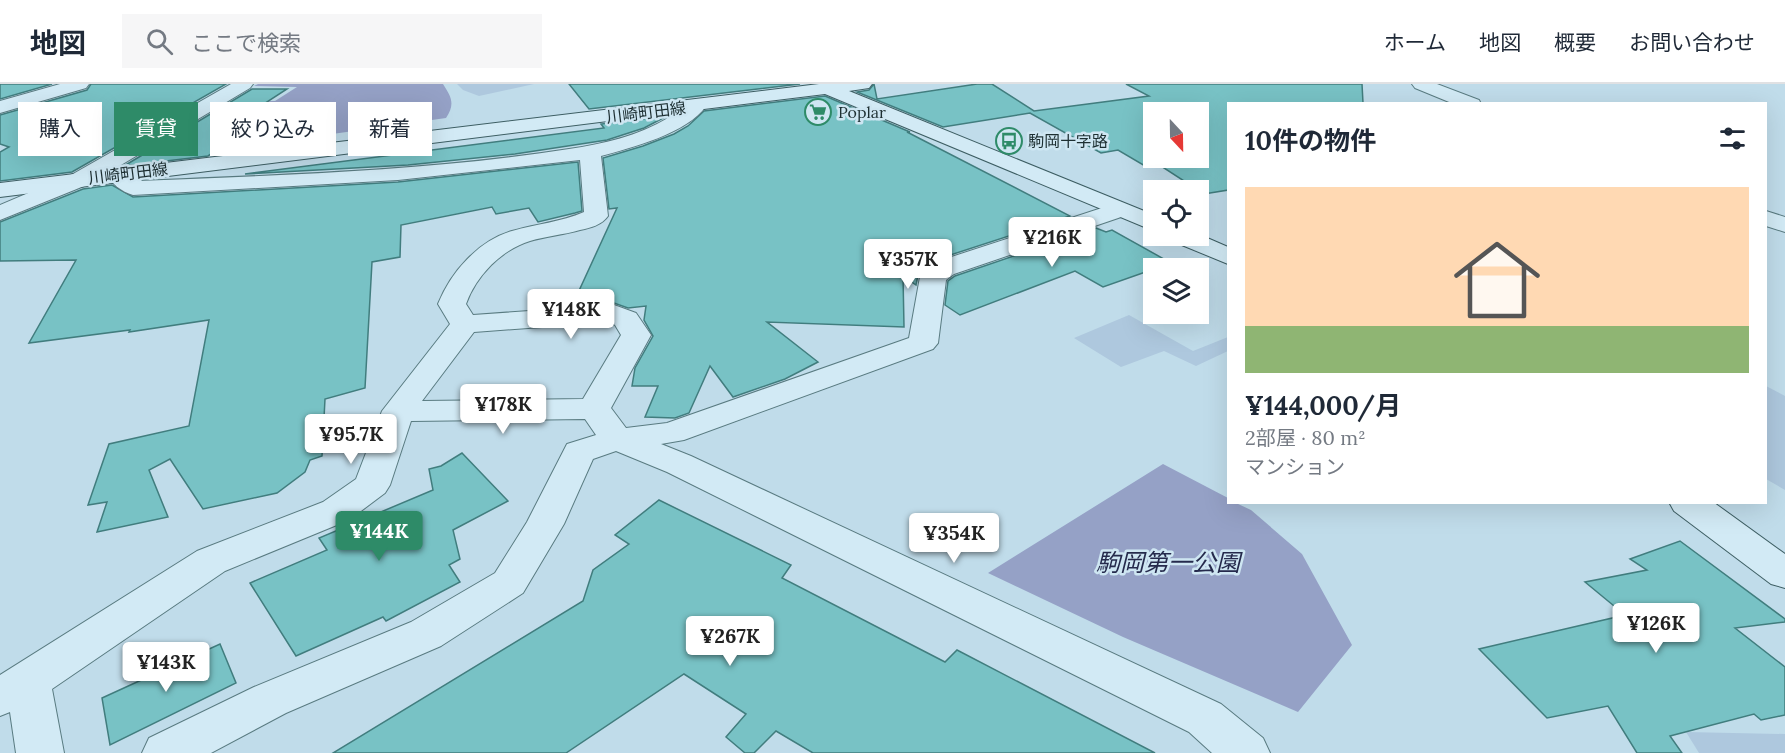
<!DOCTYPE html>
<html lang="ja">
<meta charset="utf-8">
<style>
body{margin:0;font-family:Lora,"Noto Sans JP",serif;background:#f6f6f7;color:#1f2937;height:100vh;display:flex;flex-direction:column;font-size:22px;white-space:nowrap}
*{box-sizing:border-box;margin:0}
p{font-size:20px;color:#747a83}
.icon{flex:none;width:33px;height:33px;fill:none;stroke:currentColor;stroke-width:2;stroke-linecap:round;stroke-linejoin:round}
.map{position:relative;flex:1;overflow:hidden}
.details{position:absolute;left:1227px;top:18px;width:540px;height:402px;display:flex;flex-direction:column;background:#fff;border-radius:0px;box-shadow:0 6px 24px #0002}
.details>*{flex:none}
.top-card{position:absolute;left:18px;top:18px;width:570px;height:54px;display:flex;gap:12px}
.needle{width:39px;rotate:158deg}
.controls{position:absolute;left:1143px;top:18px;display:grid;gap:12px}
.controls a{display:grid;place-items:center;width:66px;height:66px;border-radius:0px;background:#fff;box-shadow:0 6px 24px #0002;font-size:30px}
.price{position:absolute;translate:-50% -51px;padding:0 14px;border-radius:6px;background:#fff;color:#222;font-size:20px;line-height:39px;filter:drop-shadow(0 2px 3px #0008)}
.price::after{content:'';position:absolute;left:50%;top:36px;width:18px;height:14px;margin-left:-9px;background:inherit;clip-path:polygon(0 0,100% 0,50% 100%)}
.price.current{background:#2e8b68;color:#fff}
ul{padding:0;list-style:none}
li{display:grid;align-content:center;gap:12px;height:318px;padding:0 18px}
li span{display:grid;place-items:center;height:186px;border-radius:0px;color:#555}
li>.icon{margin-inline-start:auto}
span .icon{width:108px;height:108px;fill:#fffc;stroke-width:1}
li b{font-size:26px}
h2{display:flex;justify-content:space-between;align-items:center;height:72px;padding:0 18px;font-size:26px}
.tag{padding:0 21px;border-radius:0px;background:#fff;box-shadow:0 6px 24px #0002;font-size:21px;line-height:54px}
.tag.current{background:#2e8b68;color:#fff}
header{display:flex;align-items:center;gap:36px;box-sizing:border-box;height:84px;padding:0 30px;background:#fff;border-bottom:2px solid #e0e1e3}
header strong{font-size:28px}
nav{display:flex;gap:33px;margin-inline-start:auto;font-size:21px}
.search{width:420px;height:54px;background:#f6f6f7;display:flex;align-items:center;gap:15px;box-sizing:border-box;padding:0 21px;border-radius:0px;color:#747a83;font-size:22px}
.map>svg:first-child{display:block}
.farmland{fill:#aec8de}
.green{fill:#95a1c6}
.building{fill:#78c2c5;stroke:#417d7e;stroke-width:1.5;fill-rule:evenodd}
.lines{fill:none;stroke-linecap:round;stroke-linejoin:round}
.street-casing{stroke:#597b81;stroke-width:2}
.secondary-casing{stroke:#3d5e63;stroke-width:2}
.street{fill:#d2eaf5;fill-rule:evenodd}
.secondary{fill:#d2eaf5;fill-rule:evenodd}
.labels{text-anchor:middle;stroke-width:5;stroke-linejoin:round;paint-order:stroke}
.far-street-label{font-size:16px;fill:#1d2f32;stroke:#cee6f2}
.far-poi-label{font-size:16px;fill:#1d2f32;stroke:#cee6f2;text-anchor:start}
.near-park-label{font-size:24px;font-style:italic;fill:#252a4c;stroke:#cee6f2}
</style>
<header>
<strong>地図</strong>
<div class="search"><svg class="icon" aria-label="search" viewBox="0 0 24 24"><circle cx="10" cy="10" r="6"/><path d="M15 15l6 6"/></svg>ここで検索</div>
<nav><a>ホーム</a><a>地図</a><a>概要</a><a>お問い合わせ</a></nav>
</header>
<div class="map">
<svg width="1785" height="669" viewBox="0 0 1785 669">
<rect width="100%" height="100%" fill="#c0dcea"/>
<!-- farmland -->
<g class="farmland">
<polygon points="457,0 534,0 479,12 463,6"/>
<polygon points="1129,231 1193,267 1228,253 1228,267 1196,282 1164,267 1121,283 1074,254"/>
<polygon points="1766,302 1785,312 1785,406 1766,395"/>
<polygon points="1686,648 1785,650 1785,669 1699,669"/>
</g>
<!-- green -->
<g class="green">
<path d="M258,0H443C452,14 455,20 446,34L254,61L244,53L286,28L210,27L227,18L275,17L297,3L254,2Z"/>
<polygon points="1163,380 1228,414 1228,418 1236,419 1251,426 1302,470 1352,561 1298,628 1123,553 988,489"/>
</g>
<!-- building -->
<g class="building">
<polygon points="0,0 52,0 0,15"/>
<polygon points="91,0 226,0 72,88 0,97 0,68 9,63 0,60 0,31 87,6"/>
<polygon points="569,0 800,0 589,25"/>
<path d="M874,0L877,15L977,0H992L1034,27L1149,12L1126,0H1362L1363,19L1228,20V106L1204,110L1158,80L1145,82L1118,66L1101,69L1030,29L943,43L857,8L869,6ZM1154,28H1198V74H1154Z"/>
<polygon points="252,5 287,5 239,36 263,36 208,72 124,82"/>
<polygon points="825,12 910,48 907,48 1070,132 935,176 918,191 916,201 903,192 904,243 767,238 818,278 785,295 733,313 710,282 689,329 675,334 645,333 658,302 632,302 635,284 653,252 644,236 646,222 628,224 614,219 572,222 617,124 609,125 603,74 643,62 674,50 688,42 704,27"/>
<polygon points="667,32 644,44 607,56 515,70 408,81 245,90 604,44 601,40"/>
<polygon points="578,78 582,127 575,129 538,138 529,124 496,130 492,123 401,141 400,173 372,178 365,304 325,315 322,372 310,376 305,388 277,409 203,425 170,375 149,386 168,433 97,448 107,418 88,421 109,360 189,342 209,236 129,248 130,246 29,259 76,176 0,177 0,138 83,105 112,101 133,113 398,98"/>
<polygon points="1096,144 1106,148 1112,146 1171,179 1103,203 1075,187 960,231 945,221 948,197 955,192"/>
<polygon points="462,369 508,417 453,446 460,475 449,481 460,498 386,537 383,533 296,572 250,499 327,466 319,454 433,406 429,385 441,382"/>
<polygon points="659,416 791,481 782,494 945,578 957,566 1155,669 813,669 776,647 754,669 745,669 726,653 746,630 684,590 566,669 333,669 583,517 593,486 629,460 615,451"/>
<polygon points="1680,457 1785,535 1785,538 1735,544 1785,583 1785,631 1761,636 1754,630 1670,652 1682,669 1637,669 1608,622 1547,634 1479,565 1625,531 1585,498 1647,486 1630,475"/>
<polygon points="220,560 236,599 110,661 102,614"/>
</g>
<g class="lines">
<defs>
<g id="street">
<polygon points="60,0 89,0 86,4 0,29 0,17"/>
<path d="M231,0H253L250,4L116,84L125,85L138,97C282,91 427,87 569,65C603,60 638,52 668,34C680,26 689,14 704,18L706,22C688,49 631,64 601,72L608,132C602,141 590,144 580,146C563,151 546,152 530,157C501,166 476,192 466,220L473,231L614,221L636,229L651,251L611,324L626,344L667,339L909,254L920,193L936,178L1111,121L1119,119L1127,121L1131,126L1127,131L954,190L946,196L938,259L933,265L684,356L661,360L691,372L1221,620L1263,654L1270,669H1212L1189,648L667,388L616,367L593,375L564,440L523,509L441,562L286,629L211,669H142L149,654L254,603L411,538L495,489L527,438L567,360L596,351L585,335L411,337L390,401L385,409L349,436L225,487L52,605L64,669H16L10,628L0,632V591L197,467L323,418L356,395L382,327L450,240L438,220C451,188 478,157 512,147C536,140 561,138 584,128L580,76L398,96L133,111C122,108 110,99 107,89L89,100L0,136V121L73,90ZM610,238L615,241L621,251L583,315L422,317L474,248Z"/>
<polygon points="1412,0 1437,0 1479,16 1481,20 1454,20 1415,4"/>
<polygon points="1766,127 1785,133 1785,148 1766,142"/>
</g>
<g id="secondary">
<polygon points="819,0 872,0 869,4 849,7 1154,131 1154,147 825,10 0,113 0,99"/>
<polygon points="1198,150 1228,163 1228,180 1172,157 1169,152"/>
<polygon points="1669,418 1713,418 1785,470 1785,504 1771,500 1674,427"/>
</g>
</defs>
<!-- street casing -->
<use href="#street" class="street-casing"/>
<!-- secondary casing -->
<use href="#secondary" class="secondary-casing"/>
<!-- street -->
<use href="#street" class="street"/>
<!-- secondary -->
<use href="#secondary" class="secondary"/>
</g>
<!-- icons -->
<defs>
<symbol id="supermarket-ring" viewBox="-11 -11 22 22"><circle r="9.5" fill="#cee6f2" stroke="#2e8b68" stroke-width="1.5"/><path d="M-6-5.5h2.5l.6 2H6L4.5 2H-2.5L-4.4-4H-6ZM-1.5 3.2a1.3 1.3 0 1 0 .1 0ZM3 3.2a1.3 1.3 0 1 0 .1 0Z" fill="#2e8b68"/></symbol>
<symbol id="bus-ring" viewBox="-11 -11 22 22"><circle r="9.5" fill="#cee6f2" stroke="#2e8b68" stroke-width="1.5"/><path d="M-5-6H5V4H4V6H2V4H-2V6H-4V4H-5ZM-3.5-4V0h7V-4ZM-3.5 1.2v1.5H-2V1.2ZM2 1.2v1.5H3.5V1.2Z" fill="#2e8b68"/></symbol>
</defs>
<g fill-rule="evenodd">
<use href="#supermarket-ring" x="803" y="13" width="30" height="30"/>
<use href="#bus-ring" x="994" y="42" width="30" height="30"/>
</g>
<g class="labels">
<!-- far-street labels -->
<g class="far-street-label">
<text transform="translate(646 28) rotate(-7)" y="6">川崎町田線</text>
<text transform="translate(128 89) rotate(-7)" y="6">川崎町田線</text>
</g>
<!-- far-poi labels -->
<g class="far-poi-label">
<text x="838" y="34">Poplar</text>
<text x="1028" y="63">駒岡十字路</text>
</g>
<!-- near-park labels -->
<g class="near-park-label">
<text x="1168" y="487">駒岡第一公園</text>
</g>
</g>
</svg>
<div class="controls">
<a><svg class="needle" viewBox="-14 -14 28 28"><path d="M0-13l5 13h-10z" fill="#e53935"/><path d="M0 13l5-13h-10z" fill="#747a83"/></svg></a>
<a><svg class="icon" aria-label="locate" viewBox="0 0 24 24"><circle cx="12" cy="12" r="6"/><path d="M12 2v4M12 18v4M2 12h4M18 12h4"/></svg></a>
<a><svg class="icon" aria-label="layers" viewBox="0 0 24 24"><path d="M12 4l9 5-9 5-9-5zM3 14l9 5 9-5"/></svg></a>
</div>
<b class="price" style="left:1052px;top:184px">¥216K</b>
<b class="price" style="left:908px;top:206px">¥357K</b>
<b class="price" style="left:571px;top:256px">¥148K</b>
<b class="price" style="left:503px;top:351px">¥178K</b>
<b class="price" style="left:351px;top:381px">¥95.7K</b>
<b class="price current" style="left:379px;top:478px">¥144K</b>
<b class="price" style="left:954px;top:480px">¥354K</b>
<b class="price" style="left:1656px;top:570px">¥126K</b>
<b class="price" style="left:730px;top:583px">¥267K</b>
<b class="price" style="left:166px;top:609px">¥143K</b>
<div class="top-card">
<a class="tag">購入</a>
<a class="tag current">賃貸</a>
<a class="tag">絞り込み</a>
<a class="tag">新着</a>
</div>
<section class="details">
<h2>10件の物件<svg class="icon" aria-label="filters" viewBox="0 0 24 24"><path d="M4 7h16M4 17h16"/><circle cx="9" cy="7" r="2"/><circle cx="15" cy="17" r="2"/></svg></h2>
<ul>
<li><span style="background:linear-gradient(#ffd9b3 75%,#8fb573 0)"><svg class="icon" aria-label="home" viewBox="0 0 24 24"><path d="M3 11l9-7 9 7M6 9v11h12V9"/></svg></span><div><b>¥144,000/月</b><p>2部屋 · 80 m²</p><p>マンション</p></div></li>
</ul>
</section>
</div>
